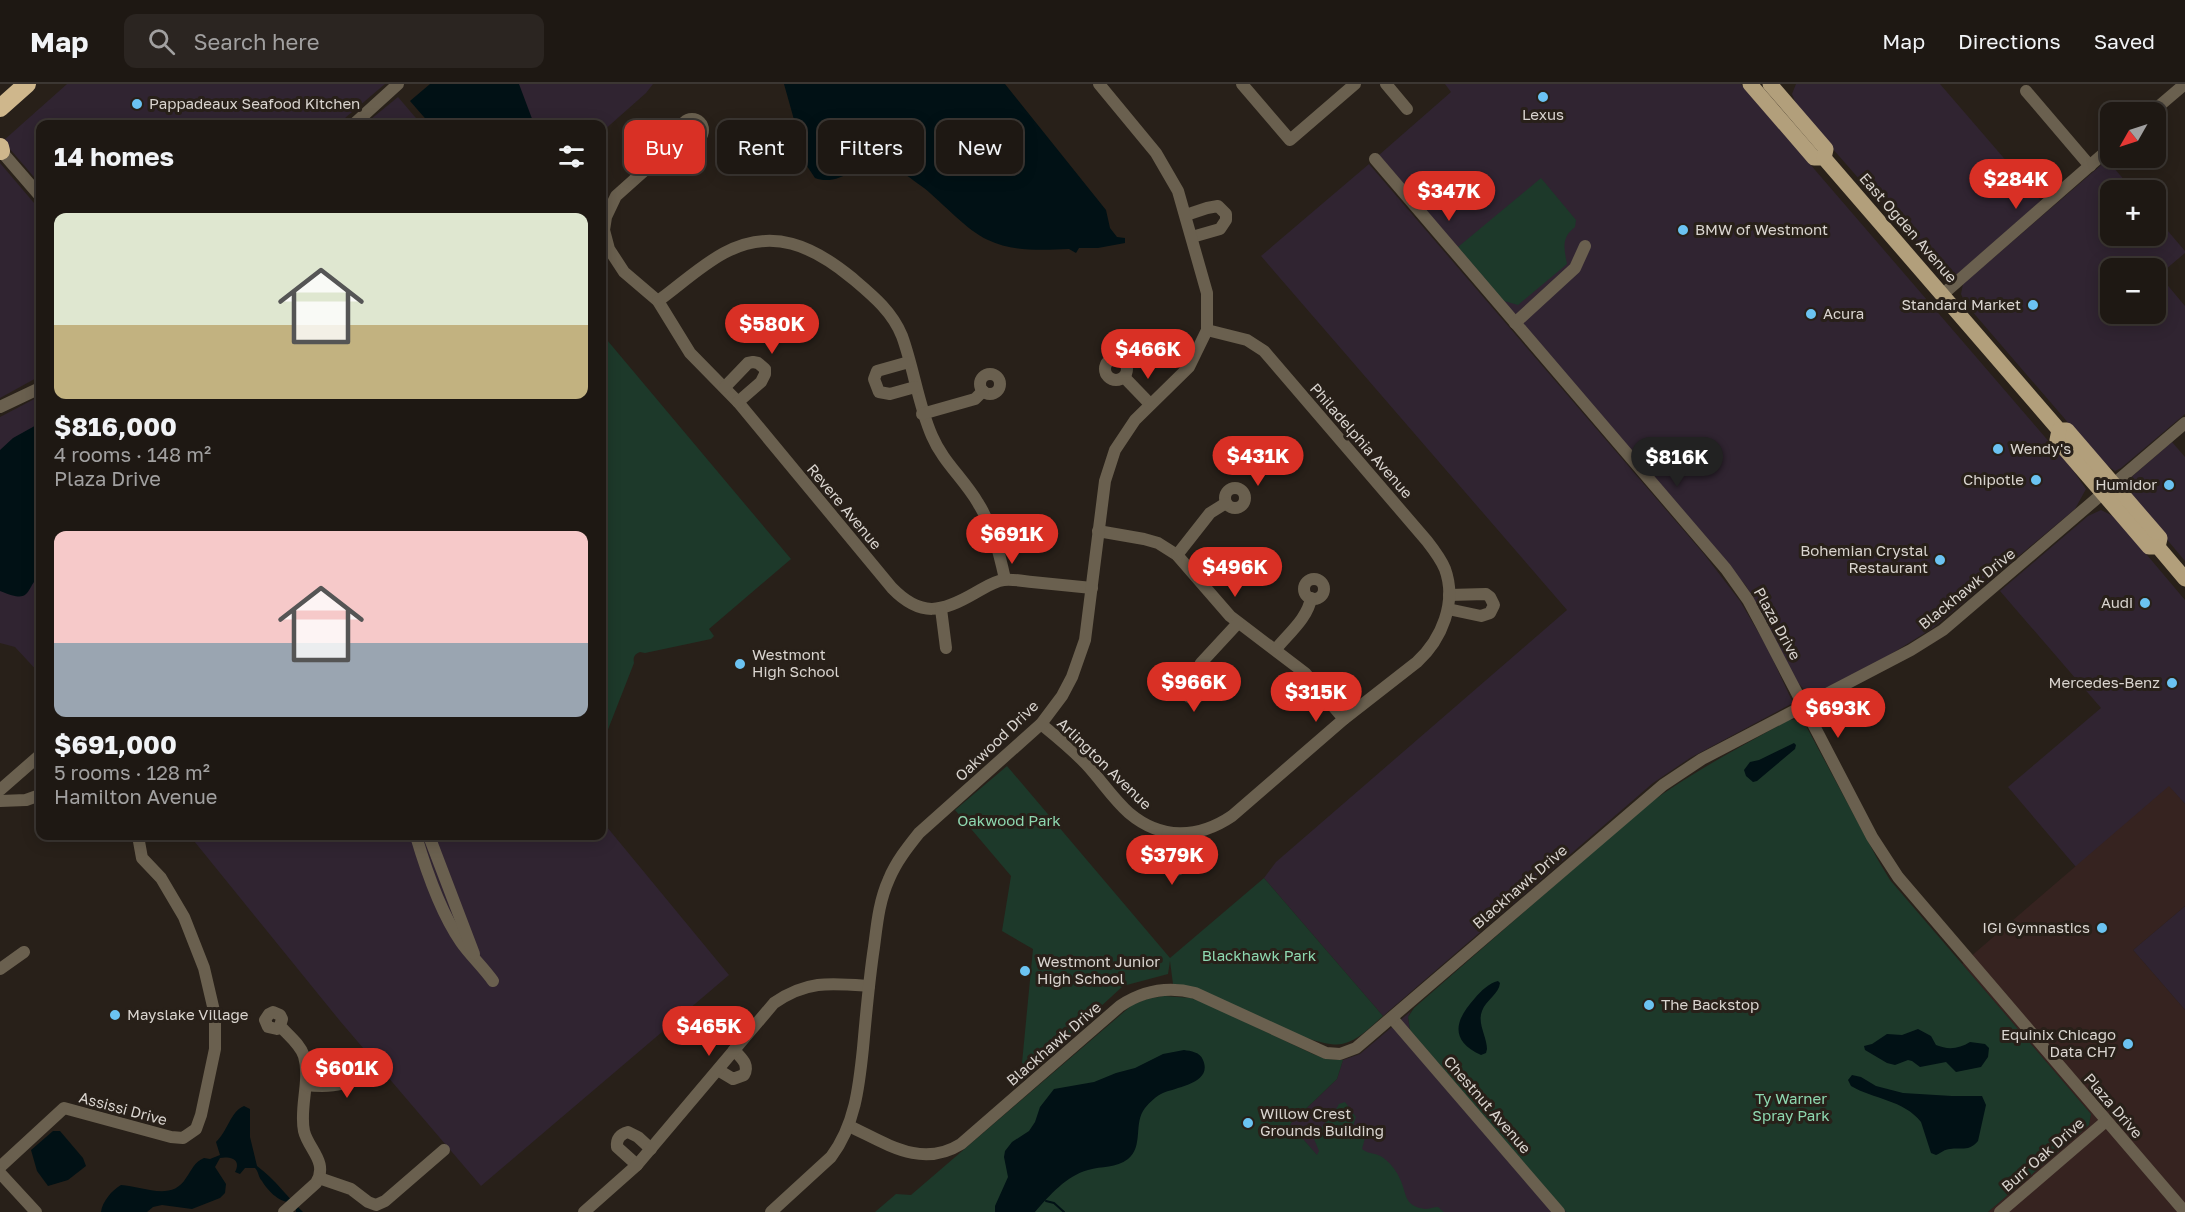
<!DOCTYPE html>
<meta charset="utf-8">
<style>
body{margin:0;font-family:"Golos Text",sans-serif;background:#2b2521;color:#f1f3f6;height:100vh;display:flex;flex-direction:column;font-size:22px;white-space:nowrap}
*{box-sizing:border-box;margin:0}
p{font-size:20px;color:#a1a0a0}
.icon{flex:none;width:33px;height:33px;fill:none;stroke:currentColor;stroke-width:2;stroke-linecap:round;stroke-linejoin:round}
.map{position:relative;flex:1;overflow:hidden}
.panel{position:absolute;left:36px;top:36px;width:570px;height:720px;display:flex;flex-direction:column;background:#1e1813;border-radius:12px;box-shadow:0 3px 15px #0003,0 0 0 2px #3c3733}
.panel>*{flex:none}
.banner{position:absolute;left:624px;top:36px;width:570px;height:54px;display:flex;gap:12px}
.needle{width:39px;rotate:231deg}
.controls{position:absolute;left:2100px;top:18px;display:grid;gap:12px}
.controls a{display:grid;place-items:center;width:66px;height:66px;border-radius:12px;background:#1e1813;box-shadow:0 3px 15px #0003,0 0 0 2px #3c3733;font-size:30px}
.price{position:absolute;translate:-50% -51px;padding:0 14px;border-radius:21px;background:#d93025;color:#fff;font-size:20px;line-height:39px;filter:drop-shadow(0 2px 3px #0008)}
.price::after{content:'';position:absolute;left:50%;top:36px;width:18px;height:14px;margin-left:-9px;background:inherit;clip-path:polygon(0 0,100% 0,50% 100%)}
.price.selected{background:#222;color:#fff}
ul{padding:0;list-style:none}
li{display:grid;align-content:center;gap:12px;height:318px;padding:0 18px}
li span{display:grid;place-items:center;height:186px;border-radius:12px;color:#555}
li>.icon{margin-inline-start:auto}
span .icon{width:108px;height:108px;fill:#fffc;stroke-width:1}
li b{font-size:26px}
h2{display:flex;justify-content:space-between;align-items:center;height:72px;padding:0 18px;font-size:26px}
.tag{padding:0 21px;border-radius:12px;background:#1e1813;box-shadow:0 3px 15px #0003,0 0 0 2px #3c3733;font-size:21px;line-height:54px}
.tag.selected{background:#d93025;color:#fff}
header{display:flex;align-items:center;gap:36px;box-sizing:border-box;height:84px;padding:0 30px;background:#1e1813;border-bottom:2px solid #3c3733}
header strong{font-size:28px}
nav{display:flex;gap:33px;margin-inline-start:auto;font-size:21px}
.search{width:420px;height:54px;background:#2b2521;display:flex;align-items:center;gap:15px;box-sizing:border-box;padding:0 21px;border-radius:12px;color:#a1a0a0;font-size:22px}
.map>svg:first-child{display:block}
.commercial{fill:#302431;fill-rule:evenodd}
.industrial{fill:#362320}
.green{fill:#1d392a}
.water{fill:#011115}
.lines{fill:none;stroke-linecap:round;stroke-linejoin:round}
.stream{stroke:#011115;stroke-width:2}
.minor{stroke:#6a604f;stroke-width:12}
.major{stroke:#b29f7b;stroke-width:15}
.highway{stroke:#cfb78c;stroke-width:18}
.poi-dot{fill:#6bc3f2;stroke:#282019;stroke-width:2}
.labels{text-anchor:middle;stroke-width:6;stroke-linejoin:round;paint-order:stroke}
.poi-label{font-size:15px;fill:#d9d4cf;stroke:#282019;text-anchor:start}
.street-label{font-size:15px;fill:#d9d4cf;stroke:#282019}
.park-label{font-size:15px;fill:#8ed8b0;stroke:#282019}
</style>
<header>
<strong>Map</strong>
<div class="search"><svg class="icon" aria-label="search" viewBox="0 0 24 24"><circle cx="10" cy="10" r="6"/><path d="M15 15l6 6"/></svg>Search here</div>
<nav><a>Map</a><a>Directions</a><a>Saved</a></nav>
</header>
<div class="map">
<svg width="2185" height="1128" viewBox="0 0 2185 1128">
<rect width="100%" height="100%" fill="#282019"/>
<!-- commercial -->
<g class="commercial">
<polygon points="67,0 385,0 338,40 40,40 40,100 3,57"/>
<polygon points="493,0 653,0 646,9 602,48 602,40 526,40"/>
<polygon points="1445,0 1741,0 2070,382 2086,405 2075,425 1933,544 1891,570 1818,608 1805,606 1798,599 1746,502 1379,71 1451,8"/>
<polygon points="1796,0 1940,0 2041,117 1956,191 1948,193 1942,190 1798,25 1792,10"/>
<polygon points="398,13 421,40 365,40"/>
<path d="M2107,76L2133,106H2110V152H2156V133L2185,167V169L2159,191L2185,222V330L2121,384L2115,387L2101,377L1965,219L1961,210L1963,200ZM2110,184H2156V230H2110Z"/>
<polygon points="0,79 40,126 40,292 0,314"/>
<polygon points="1369,80 1704,470 1740,517 1767,563 1793,619 1690,674 1653,699 1383,932 1264,794 1276,778 1567,526 1261,172"/>
<polygon points="40,312 40,590 15,563 0,559 0,333"/>
<polygon points="2172,358 2185,373 2185,477 2128,409 2126,400 2128,396"/>
<polygon points="2101,426 2115,433 2185,516 2185,720 2169,703 2076,783 2008,703 2101,624 2000,507 2088,432"/>
<polygon points="602,737 729,891 481,1102 340,937 190,752 602,752"/>
<polygon points="2185,822 2185,926 2133,866"/>
<polygon points="1411,927 1408,933 1410,946 1566,1128 1365,1128 1290,1040 1337,995 1343,976 1360,970"/>
</g>
<!-- industrial -->
<polygon class="industrial" points="2169,702 2185,720 2185,822 2133,866 2185,926 2185,1128 1988,1128 2089,1041 2091,1030 1962,880"/>
<!-- green -->
<g class="green">
<path d="M1541,94L1576,136L1575,143C1561,154 1564,164 1567,180L1518,221L1504,217L1458,163Z"/>
<path d="M602,250L791,475L709,545L714,552L711,555L645,569L640,568C634,570 633,574 634,579L607,648L603,650H602Z"/>
<path d="M1798,635L1805,640L1878,776L1890,796L2091,1030L2089,1041L1988,1128H1566L1410,946L1408,933L1414,924L1648,720C1693,688 1741,662 1789,636Z"/>
<path d="M1007,682L1170,874L1264,794L1383,932C1371,942 1358,957 1342,960C1313,966 1228,916 1196,904C1189,902 1180,901 1173,900L1170,877L1168,890L1123,902L1034,984L1022,979L1033,865L1002,847L1011,792L955,726Z"/>
<path d="M1164,912L1191,914L1207,920L1313,970L1326,975L1343,976L1337,995L1290,1040L1317,1071L1319,1067L1314,1055C1321,1041 1332,1034 1339,1020L1345,1018L1356,1033L1352,1045L1365,1054L1362,1065C1369,1071 1378,1068 1386,1076C1392,1081 1397,1088 1400,1095C1407,1109 1403,1122 1425,1125C1430,1125 1433,1123 1438,1123L1444,1128H875L896,1110L911,1111L1132,921L1147,915Z"/>
</g>
<!-- water -->
<g class="water">
<polygon points="430,0 519,0 534,40 430,40 410,17"/>
<path d="M784,0H1005L1106,126L1110,144L1117,153L1125,154V159L1098,164H1079L1076,169L1069,165C1043,166 1013,168 988,156C966,146 944,120 924,104C914,97 897,83 885,80C861,75 840,104 815,94L807,82Z"/>
<path d="M40,339V490C24,508 32,520 0,507V366L13,354Z"/>
<polygon points="1794,659 1796,661 1795,665 1757,697 1753,698 1746,692 1744,686 1750,678 1759,676"/>
<path d="M1498,897L1500,899C1499,910 1486,916 1482,927C1477,939 1487,953 1487,965L1486,969L1481,971C1449,956 1455,936 1475,914C1481,907 1489,899 1498,897Z"/>
<path d="M1918,945L1931,952L1936,961C1948,966 1959,965 1970,958L1985,960L1989,964L1988,973L1981,983L1956,988L1946,978L1920,983L1912,977L1908,976L1895,981L1887,979L1865,966L1864,962L1872,960L1887,950L1902,951Z"/>
<path d="M1184,966C1191,967 1200,968 1203,976C1213,999 1177,1003 1163,1009C1156,1012 1150,1018 1145,1024C1133,1039 1144,1062 1128,1075C1116,1084 1102,1082 1088,1086C1066,1092 1050,1111 1035,1128H995V1122L1008,1093L1004,1073L1005,1067L1012,1058L1029,1047L1035,1038L1040,1023L1054,1005L1094,998L1116,989L1135,984L1163,970Z"/>
<path d="M1852,991L1861,993L1876,1002L1903,1009L1952,1012H1982L1986,1021L1978,1057C1969,1068 1962,1063 1950,1065C1945,1065 1941,1069 1936,1071L1931,1069L1921,1038C1904,1016 1873,1015 1851,1002L1848,996Z"/>
<path d="M244,1022L250,1025V1053L257,1082C275,1095 288,1114 303,1128H296V1125L289,1118C279,1118 267,1106 262,1097C258,1093 259,1088 255,1084H245L240,1090L235,1088C236,1086 237,1084 237,1081C237,1073 225,1073 220,1074L215,1083L226,1100L225,1109L220,1114L192,1125L162,1121L153,1123L147,1128H101C102,1118 112,1106 121,1101C142,1102 172,1118 186,1094C192,1086 194,1078 204,1074L210,1075L220,1071L216,1058C228,1047 230,1028 244,1022Z"/>
<polygon points="53,1047 60,1047 83,1074 86,1082 68,1096 48,1102 37,1087 31,1066"/>
</g>
<g class="lines">
<!-- stream -->
<polyline class="stream" points="1046,1117 1054,1119 1064,1128"/>
<!-- minor -->
<g class="minor">
<polyline points="1242,0 1290,56 1355,0"/>
<polyline points="1386,0 1407,25"/>
<polyline points="2026,7 2090,82"/>
<polyline points="2152,28 2185,0"/>
<circle cx="692" cy="46" r="11"/>
<polyline points="354,40 398,0"/>
<path d="M682,53L616,112L606,133L604,146L609,165L624,188L658,217L690,269L738,318L892,504C921,534 942,528 975,509C984,504 994,497 1004,496C1013,495 1023,497 1032,498C1052,500 1072,502 1092,504"/>
<polyline points="1,67 40,112"/>
<polyline points="1375,75 1726,485 1748,516 1762,542 1872,753 1898,793 2185,1128"/>
<polyline points="1186,131 1207,124 1218,122 1226,130 1226,136 1220,145 1192,153"/>
<polyline points="1942,211 2110,64"/>
<path d="M658,217C679,202 700,182 724,169C773,143 813,162 852,194C872,211 892,227 902,252C914,285 918,320 932,352C943,378 964,395 978,419C993,443 999,468 1005,495"/>
<polyline points="1515,239 1575,184 1585,162"/>
<circle cx="1116" cy="285" r="11"/>
<polyline points="909,278 877,287 874,295 879,308 890,310 915,303"/>
<circle cx="990" cy="300" r="10"/>
<polyline points="1124,293 1150,320"/>
<polyline points="725,303 748,279 753,278 758,279 765,285 765,290 761,298 738,318"/>
<polyline points="0,323 40,304"/>
<polyline points="922,330 975,315 983,307"/>
<circle cx="1235" cy="414" r="10"/>
<polyline points="1098,447 1144,455 1158,459 1177,471 1230,532 1305,589 1344,635"/>
<polyline points="1177,471 1210,429 1226,419"/>
<circle cx="1314" cy="505" r="10"/>
<polyline points="941,525 946,564"/>
<polyline points="1448,525 1481,532 1490,529 1494,521 1490,513 1486,510 1449,511"/>
<path d="M1276,565C1288,550 1308,534 1311,514"/>
<path d="M1193,595L1201,598L1203,605C1200,616 1190,617 1184,608L1185,599L1193,595L1201,579L1238,539"/>
<path d="M1041,640C1057,653 1072,665 1086,680C1101,696 1113,715 1129,729C1161,756 1198,755 1232,732L1344,635L1417,578C1442,555 1457,518 1445,485C1441,475 1434,466 1427,457L1264,267L1247,256L1207,246"/>
<polyline points="0,706 40,671"/>
<polyline points="0,717 26,716 40,711"/>
<path d="M1168,749L1163,779C1167,786 1172,788 1179,785L1185,775L1181,751"/>
<path d="M416,752C426,786 441,829 461,858C470,871 484,884 493,897"/>
<polyline points="429,752 474,870"/>
<polyline points="0,885 24,868"/>
<polyline points="1392,934 1559,1128"/>
<path d="M280,942L277,945L268,943L265,936L269,930L273,928L280,931L282,935L280,942C288,951 300,960 304,972C311,996 299,1024 304,1047C308,1065 329,1078 316,1099L284,1128"/>
<path d="M718,986L733,995L744,991C750,980 741,974 734,966"/>
<path d="M306,1001C333,1004 353,1001 373,982"/>
<path d="M849,1042C886,1059 921,1085 961,1060L1120,922C1144,906 1168,902 1195,909L1326,969L1340,970L1356,964L1663,701L1702,675L1911,566L1943,546L2185,339"/>
<path d="M637,1081L617,1063C616,1055 620,1050 628,1048L638,1053L651,1065"/>
<polyline points="0,1083 64,1024 171,1053 183,1054 196,1045 201,1031 215,965 215,931 204,884 184,833 161,794 142,774 138,752"/>
<polyline points="0,1089 36,1128"/>
<polyline points="319,1094 351,1105 368,1118 376,1121 385,1117 444,1066"/>
<path d="M584,1128L637,1081L774,919C807,896 831,899 869,902"/>
<path d="M771,1128L831,1073C855,1041 859,1003 863,964C866,930 869,896 874,863C877,840 879,817 889,795C896,778 907,764 919,749L1041,640L1062,612L1072,593L1085,556L1105,397L1115,366L1135,336L1189,283L1207,246V209L1178,107L1156,69L1099,0"/>
<polyline points="2000,1128 2106,1037"/>
</g>
<!-- major -->
<g class="major">
<polyline points="1750,0 1814,74 1824,74 2059,346 2067,346 2160,454 2158,463"/>
<polyline points="1770,0 1826,65 1824,74"/>
<polyline points="2059,346 2057,356 2149,463 2158,463 2185,495"/>
</g>
<!-- highway -->
<g class="highway">
<polyline points="0,24 27,0"/>
<polyline points="0,63 1,67"/>
</g>
</g>
<!-- markers -->
<g class="poi-dot">
<circle cx="1543" cy="13" r="6"/>
<circle cx="137" cy="20" r="6"/>
<circle cx="1683" cy="146" r="6"/>
<circle cx="2033" cy="221" r="6"/>
<circle cx="1811" cy="230" r="6"/>
<circle cx="1998" cy="365" r="6"/>
<circle cx="2036" cy="396" r="6"/>
<circle cx="2169" cy="401" r="6"/>
<circle cx="1940" cy="476" r="6"/>
<circle cx="2145" cy="519" r="6"/>
<circle cx="740" cy="580" r="6"/>
<circle cx="2172" cy="599" r="6"/>
<circle cx="2102" cy="844" r="6"/>
<circle cx="1025" cy="887" r="6"/>
<circle cx="1649" cy="921" r="6"/>
<circle cx="115" cy="931" r="6"/>
<circle cx="2128" cy="960" r="6"/>
<circle cx="1248" cy="1039" r="6"/>
</g>
<g class="labels">
<!-- poi labels -->
<g class="poi-label">
<text x="149" y="25">Pappadeaux Seafood Kitchen</text>
<text x="1543" y="36" text-anchor="middle">Lexus</text>
<text x="1695" y="151">BMW of Westmont</text>
<text x="2021" y="226" text-anchor="end">Standard Market</text>
<text x="1823" y="235">Acura</text>
<text x="2010" y="370">Wendy's</text>
<text x="2024" y="401" text-anchor="end">Chipotle</text>
<text x="2157" y="406" text-anchor="end">Humidor</text>
<text x="1928" y="472" text-anchor="end">Bohemian Crystal<tspan x="1928" dy="17">Restaurant</tspan></text>
<text x="2133" y="524" text-anchor="end">Audi</text>
<text x="752" y="576">Westmont<tspan x="752" dy="17">High School</tspan></text>
<text x="2160" y="604" text-anchor="end">Mercedes-Benz</text>
<text x="2090" y="849" text-anchor="end">IGI Gymnastics</text>
<text x="1037" y="883">Westmont Junior<tspan x="1037" dy="17">High School</tspan></text>
<text x="1661" y="926">The Backstop</text>
<text x="127" y="936">Mayslake Village</text>
<text x="2116" y="956" text-anchor="end">Equinix Chicago<tspan x="2116" dy="17">Data CH7</tspan></text>
<text x="1260" y="1035">Willow Crest<tspan x="1260" dy="17">Grounds Building</tspan></text>
</g>
<!-- street labels -->
<g class="street-label">
<text transform="translate(1908 144) rotate(49)" y="5">East Ogden Avenue</text>
<text transform="translate(1361 357) rotate(49)" y="5">Philadelphia Avenue</text>
<text transform="translate(844 423) rotate(50)" y="5">Revere Avenue</text>
<text transform="translate(1967 505) rotate(-39)" y="5">Blackhawk Drive</text>
<text transform="translate(1777 540) rotate(61)" y="5">Plaza Drive</text>
<text transform="translate(997 657) rotate(-44)" y="5">Oakwood Drive</text>
<text transform="translate(1104 680) rotate(44)" y="5">Arlington Avenue</text>
<text transform="translate(1520 803) rotate(-41)" y="5">Blackhawk Drive</text>
<text transform="translate(1054 960) rotate(-41)" y="5">Blackhawk Drive</text>
<text transform="translate(1487 1021) rotate(49)" y="5">Chestnut Avenue</text>
<text transform="translate(2113 1022) rotate(49)" y="5">Plaza Drive</text>
<text transform="translate(123 1025) rotate(15)" y="5">Assissi Drive</text>
<text transform="translate(2043 1071) rotate(-41)" y="5">Burr Oak Drive</text>
</g>
<!-- park labels -->
<g class="park-label">
<text x="1009" y="742">Oakwood Park</text>
<text x="1259" y="877">Blackhawk Park</text>
<text x="1791" y="1020">Ty Warner<tspan x="1791" dy="17">Spray Park</tspan></text>
</g>
</g>
</svg>
<div class="controls">
<a><svg class="needle" viewBox="-14 -14 28 28"><path d="M0-13l5 13h-10z" fill="#e53935"/><path d="M0 13l5-13h-10z" fill="#a1a0a0"/></svg></a>
<a>+</a>
<a>−</a>
</div>
<b class="price" style="left:2016px;top:126px">$284K</b>
<b class="price" style="left:1449px;top:138px">$347K</b>
<b class="price" style="left:772px;top:271px">$580K</b>
<b class="price" style="left:1148px;top:296px">$466K</b>
<b class="price" style="left:1258px;top:403px">$431K</b>
<b class="price selected" style="left:1677px;top:404px">$816K</b>
<b class="price" style="left:1012px;top:481px">$691K</b>
<b class="price" style="left:1235px;top:514px">$496K</b>
<b class="price" style="left:1194px;top:629px">$966K</b>
<b class="price" style="left:1316px;top:639px">$315K</b>
<b class="price" style="left:1838px;top:655px">$693K</b>
<b class="price" style="left:1172px;top:802px">$379K</b>
<b class="price" style="left:709px;top:973px">$465K</b>
<b class="price" style="left:347px;top:1015px">$601K</b>
<div class="banner">
<a class="tag selected">Buy</a>
<a class="tag">Rent</a>
<a class="tag">Filters</a>
<a class="tag">New</a>
</div>
<section class="panel">
<h2>14 homes<svg class="icon" aria-label="filters" viewBox="0 0 24 24"><path d="M4 7h16M4 17h16"/><circle cx="9" cy="7" r="2"/><circle cx="15" cy="17" r="2"/></svg></h2>
<ul>
<li><span style="background:linear-gradient(#dfe7d0 60%,#c2b280 0)"><svg class="icon" aria-label="home" viewBox="0 0 24 24"><path d="M3 11l9-7 9 7M6 9v11h12V9"/></svg></span><div><b>$816,000</b><p>4 rooms · 148 m²</p><p>Plaza Drive</p></div></li>
<li><span style="background:linear-gradient(#f6c9c9 60%,#9aa5b1 0)"><svg class="icon" aria-label="home" viewBox="0 0 24 24"><path d="M3 11l9-7 9 7M6 9v11h12V9"/></svg></span><div><b>$691,000</b><p>5 rooms · 128 m²</p><p>Hamilton Avenue</p></div></li>
</ul>
</section>
</div>
